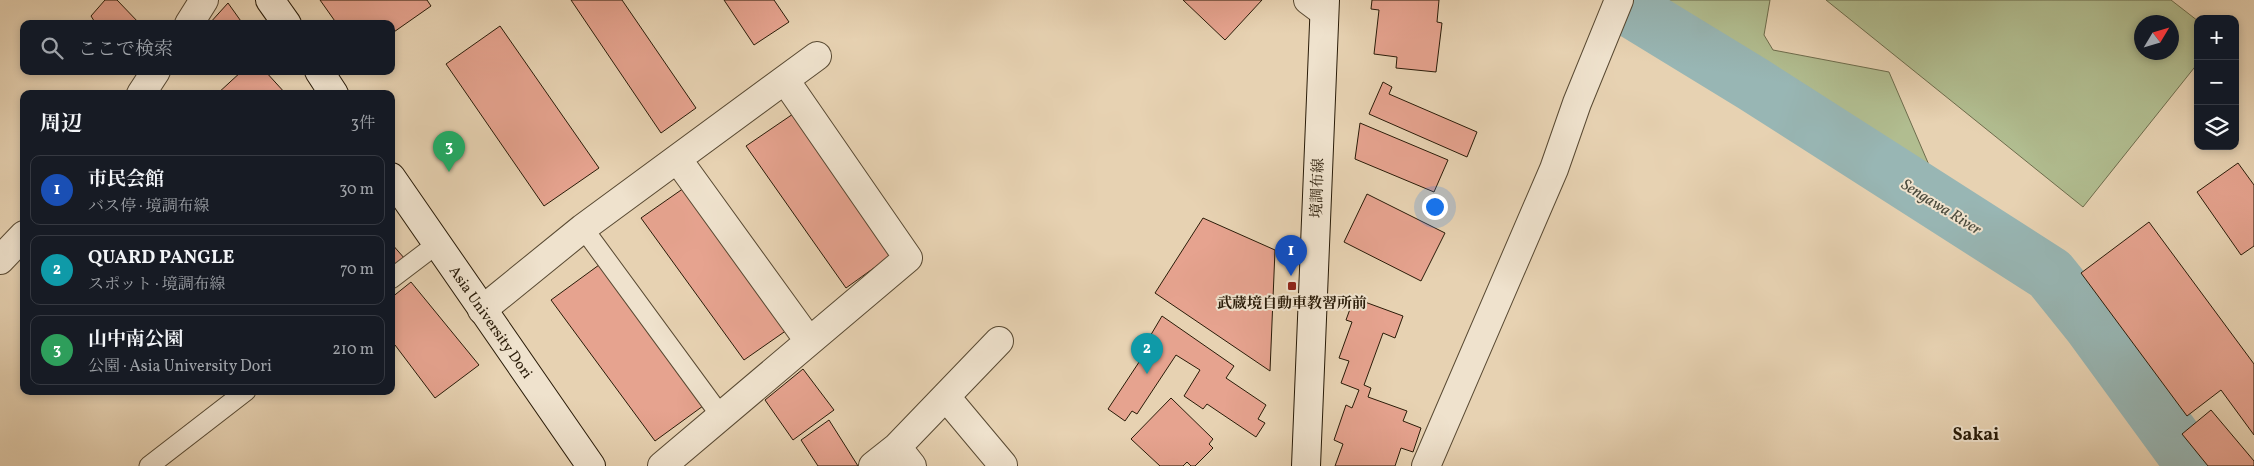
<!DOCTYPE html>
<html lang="ja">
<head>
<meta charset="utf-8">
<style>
	body { margin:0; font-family:Vollkorn,"Noto Serif JP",serif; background:#242831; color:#f1f3f6 }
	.controls { position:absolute; right:15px; top:15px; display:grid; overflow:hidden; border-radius:10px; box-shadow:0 2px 8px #0003 }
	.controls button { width:45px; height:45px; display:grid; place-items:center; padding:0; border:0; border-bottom:1px solid #363941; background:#171b24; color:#f1f3f6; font:25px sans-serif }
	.compass { position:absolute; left:2134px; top:15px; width:45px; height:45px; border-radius:50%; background:#171b24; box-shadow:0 2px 8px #0003; rotate:52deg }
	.you { position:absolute; left:1434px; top:206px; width:18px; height:18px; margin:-12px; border:4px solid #fff; border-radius:50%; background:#1a73e8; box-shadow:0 0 0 8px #1a73e833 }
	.badge { display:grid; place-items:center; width:32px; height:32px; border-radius:50%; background:#b45309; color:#fff; font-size:16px; font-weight:700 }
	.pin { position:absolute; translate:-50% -41px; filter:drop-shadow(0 1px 2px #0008) }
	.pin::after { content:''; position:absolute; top:26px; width:18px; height:15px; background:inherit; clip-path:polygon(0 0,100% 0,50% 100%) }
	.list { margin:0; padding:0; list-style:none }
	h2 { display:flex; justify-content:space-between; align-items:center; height:65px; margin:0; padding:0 20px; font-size:21px }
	h2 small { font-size:16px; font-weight:400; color:#9ea1a6 }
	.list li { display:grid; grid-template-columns:32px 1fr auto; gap:15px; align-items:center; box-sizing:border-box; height:70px; margin:0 10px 10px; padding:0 10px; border:1px solid #363941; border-radius:10px }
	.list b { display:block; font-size:19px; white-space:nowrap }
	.list p { margin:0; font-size:16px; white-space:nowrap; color:#9ea1a6 }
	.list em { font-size:16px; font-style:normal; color:#9ea1a6 }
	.icon { flex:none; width:28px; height:28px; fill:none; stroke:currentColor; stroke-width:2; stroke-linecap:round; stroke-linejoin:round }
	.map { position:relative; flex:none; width:2254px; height:466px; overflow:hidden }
	.search { position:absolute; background:#171b24; box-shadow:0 2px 8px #0003; left:20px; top:20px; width:375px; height:55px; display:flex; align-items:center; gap:12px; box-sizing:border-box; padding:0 18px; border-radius:10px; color:#9ea1a6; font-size:19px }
	.panel { position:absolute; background:#171b24; box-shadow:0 2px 8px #0003; left:20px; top:90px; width:375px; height:305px; border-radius:10px }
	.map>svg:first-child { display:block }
	.green { fill:#b1bd90; stroke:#6d6c4c; fill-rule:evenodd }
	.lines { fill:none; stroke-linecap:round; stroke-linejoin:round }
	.river { stroke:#98b6b4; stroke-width:56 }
	.building { fill:#e6a38f; stroke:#291b08 }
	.lane-casing { stroke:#584932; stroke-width:21 }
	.street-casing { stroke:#584932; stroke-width:30 }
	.secondary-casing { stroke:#291b08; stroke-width:30 }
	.lane { stroke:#efe2cd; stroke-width:19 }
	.street { stroke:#efe2cd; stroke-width:28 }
	.secondary { stroke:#efe2cd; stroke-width:28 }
	.poi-dot { fill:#8f2418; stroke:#efe2cd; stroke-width:2 }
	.labels { text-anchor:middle; stroke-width:4; stroke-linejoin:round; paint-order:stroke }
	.street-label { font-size:15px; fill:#291b08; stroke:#efe2cd }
	.poi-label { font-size:15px; font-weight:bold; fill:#291b08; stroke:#efe2cd }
	.water-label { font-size:16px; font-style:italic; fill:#4a4a3c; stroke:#efe2cd }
	.quarter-label { font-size:18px; font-weight:bold; fill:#291b08; stroke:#efe2cd }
</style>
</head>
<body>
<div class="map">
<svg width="2254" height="466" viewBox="0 0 2254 466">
	<rect width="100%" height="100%" fill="#e7d2b2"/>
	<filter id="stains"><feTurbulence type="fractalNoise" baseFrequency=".004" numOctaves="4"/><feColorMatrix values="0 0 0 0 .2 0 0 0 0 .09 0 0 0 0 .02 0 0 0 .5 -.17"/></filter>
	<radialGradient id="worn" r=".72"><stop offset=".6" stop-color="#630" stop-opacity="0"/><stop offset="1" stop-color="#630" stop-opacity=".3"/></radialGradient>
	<path class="green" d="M1640,0h130l-6,35 9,15 116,22 40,93 -292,-159z
		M1826,0h345l27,21v42l-115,144zM2142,22h30v30h-30z"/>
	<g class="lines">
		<path class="river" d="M1632,10l121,74 297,190 41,51 103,141"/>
	</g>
	<path class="building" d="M105,0h12l23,24h-44l-5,-8z
		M320,0h107l4,6 -40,28v-10h-54z
		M571,0h51l74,108 -35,25z
		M724,0h50l15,22 -35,23z
		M1183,0h79l-37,40z
		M1372,0h67l-2,22 5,1 -6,49 -40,-4 1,-11 -23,-3 5,-44 -8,-1z
		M228,3l15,21h-34z
		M500,26l99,142 -55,38 -98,-142z
		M242,71h23l21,23h-69z
		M1383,82l9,5 -3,7 88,38 -10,25 -98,-43z
		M793,114l99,141 -46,33 -100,-142z
		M1360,123l88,37 -14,32 -79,-33z
		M2238,163l16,22v61l-13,9 -44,-63z
		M684,188l103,142 -43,30 -103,-142z
		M1367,194l78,39 -24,48 -77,-39z
		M1203,218l72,32 -5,121 -115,-78z
		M2149,222l105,142v71l-33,-45 -34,26 -106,-143z
		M391,243l14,16 -14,10z
		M599,265l104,141 -48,35 -104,-141z
		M411,282l68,83 -44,33 -40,-53 -4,3v-50z
		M1354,298l49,18 -8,22 -12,-5 -19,52 7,3 -3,9 39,14 -4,10 18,7 -8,24 -12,-4 -6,18h-60l8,-22 -9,-4 12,-35 6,3 7,-18 -18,-7 8,-22 -10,-3 13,-36 -6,-2z
		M1162,316l72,50 -8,12 40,27 -8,14 7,4 -9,14 -49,-33 -4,5 -19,-13 16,-26 -24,-15 -39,59 -5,-3 -7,10 -17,-12 45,-68 -4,-3z
		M803,369l31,41 -41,30 -28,-40z
		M1171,398l42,41 -4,5 4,4 -18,18h-4l-4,-4 -4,4h-23l-29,-27z
		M2211,410l43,51v5h-46l-26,-32z
		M829,420l29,46h-40l-17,-26z"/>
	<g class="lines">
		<g class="lane-casing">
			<path id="lane" d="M583,228l138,188
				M391,279l46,-35
				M149,466l97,-75"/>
		</g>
		<g class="street-casing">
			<path id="street" d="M1308,0l16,12
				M189,24l15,-24
				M141,94l15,-23
				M678,160l131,181
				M0,260l24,-25
				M482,310l101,-82 234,-172
				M946,397l57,68
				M897,447l15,19
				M662,466l246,-208 -123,-178
				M873,466l24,-19 102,-106
				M1426,466l128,-297 23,-66 42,-103"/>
		</g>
		<g class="secondary-casing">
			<path id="secondary" d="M270,0l17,24
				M319,71l15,23
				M391,177l200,289
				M1306,466l19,-466"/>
		</g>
		<use href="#lane" class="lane"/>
		<use href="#street" class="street"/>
		<use href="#secondary" class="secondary"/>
	</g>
	<rect class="poi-dot" x="1287" y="281" width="10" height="10" rx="2.5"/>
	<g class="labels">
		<g class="street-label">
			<text transform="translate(1317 188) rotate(-88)" y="5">境調布線</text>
			<text transform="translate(491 322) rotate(55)" y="5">Asia University Dori</text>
		</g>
		<g class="poi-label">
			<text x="1292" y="308">武蔵境自動車教習所前</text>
		</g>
		<g class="water-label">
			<text transform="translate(1942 206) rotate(32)" y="6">Sengawa River</text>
		</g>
		<g class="quarter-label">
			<text x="1976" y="440">Sakai</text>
		</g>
	</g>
	<rect width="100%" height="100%" filter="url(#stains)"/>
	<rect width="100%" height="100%" fill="url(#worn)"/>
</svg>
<div class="controls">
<button>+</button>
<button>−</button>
<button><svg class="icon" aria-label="layers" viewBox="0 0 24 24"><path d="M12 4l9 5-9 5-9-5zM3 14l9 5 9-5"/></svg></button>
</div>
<svg class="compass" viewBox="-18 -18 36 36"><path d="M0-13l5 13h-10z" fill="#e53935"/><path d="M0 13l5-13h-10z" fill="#9ea1a6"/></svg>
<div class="you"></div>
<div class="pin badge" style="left:1291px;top:276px;background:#1a4fb4">1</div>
<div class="pin badge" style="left:1147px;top:374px;background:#0f9aa8">2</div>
<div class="pin badge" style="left:449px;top:172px;background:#2e9e5b">3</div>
<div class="search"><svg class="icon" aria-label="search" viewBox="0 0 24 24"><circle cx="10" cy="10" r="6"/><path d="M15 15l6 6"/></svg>ここで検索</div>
<section class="panel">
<h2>周辺<small>3件</small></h2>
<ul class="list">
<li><span class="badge" style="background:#1a4fb4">1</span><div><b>市民会館</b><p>バス停 · 境調布線</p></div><em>30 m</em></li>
<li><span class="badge" style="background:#0f9aa8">2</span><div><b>QUARD PANGLE</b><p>スポット · 境調布線</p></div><em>70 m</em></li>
<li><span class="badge" style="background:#2e9e5b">3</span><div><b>山中南公園</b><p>公園 · Asia University Dori</p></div><em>210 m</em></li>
</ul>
</section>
</div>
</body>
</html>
